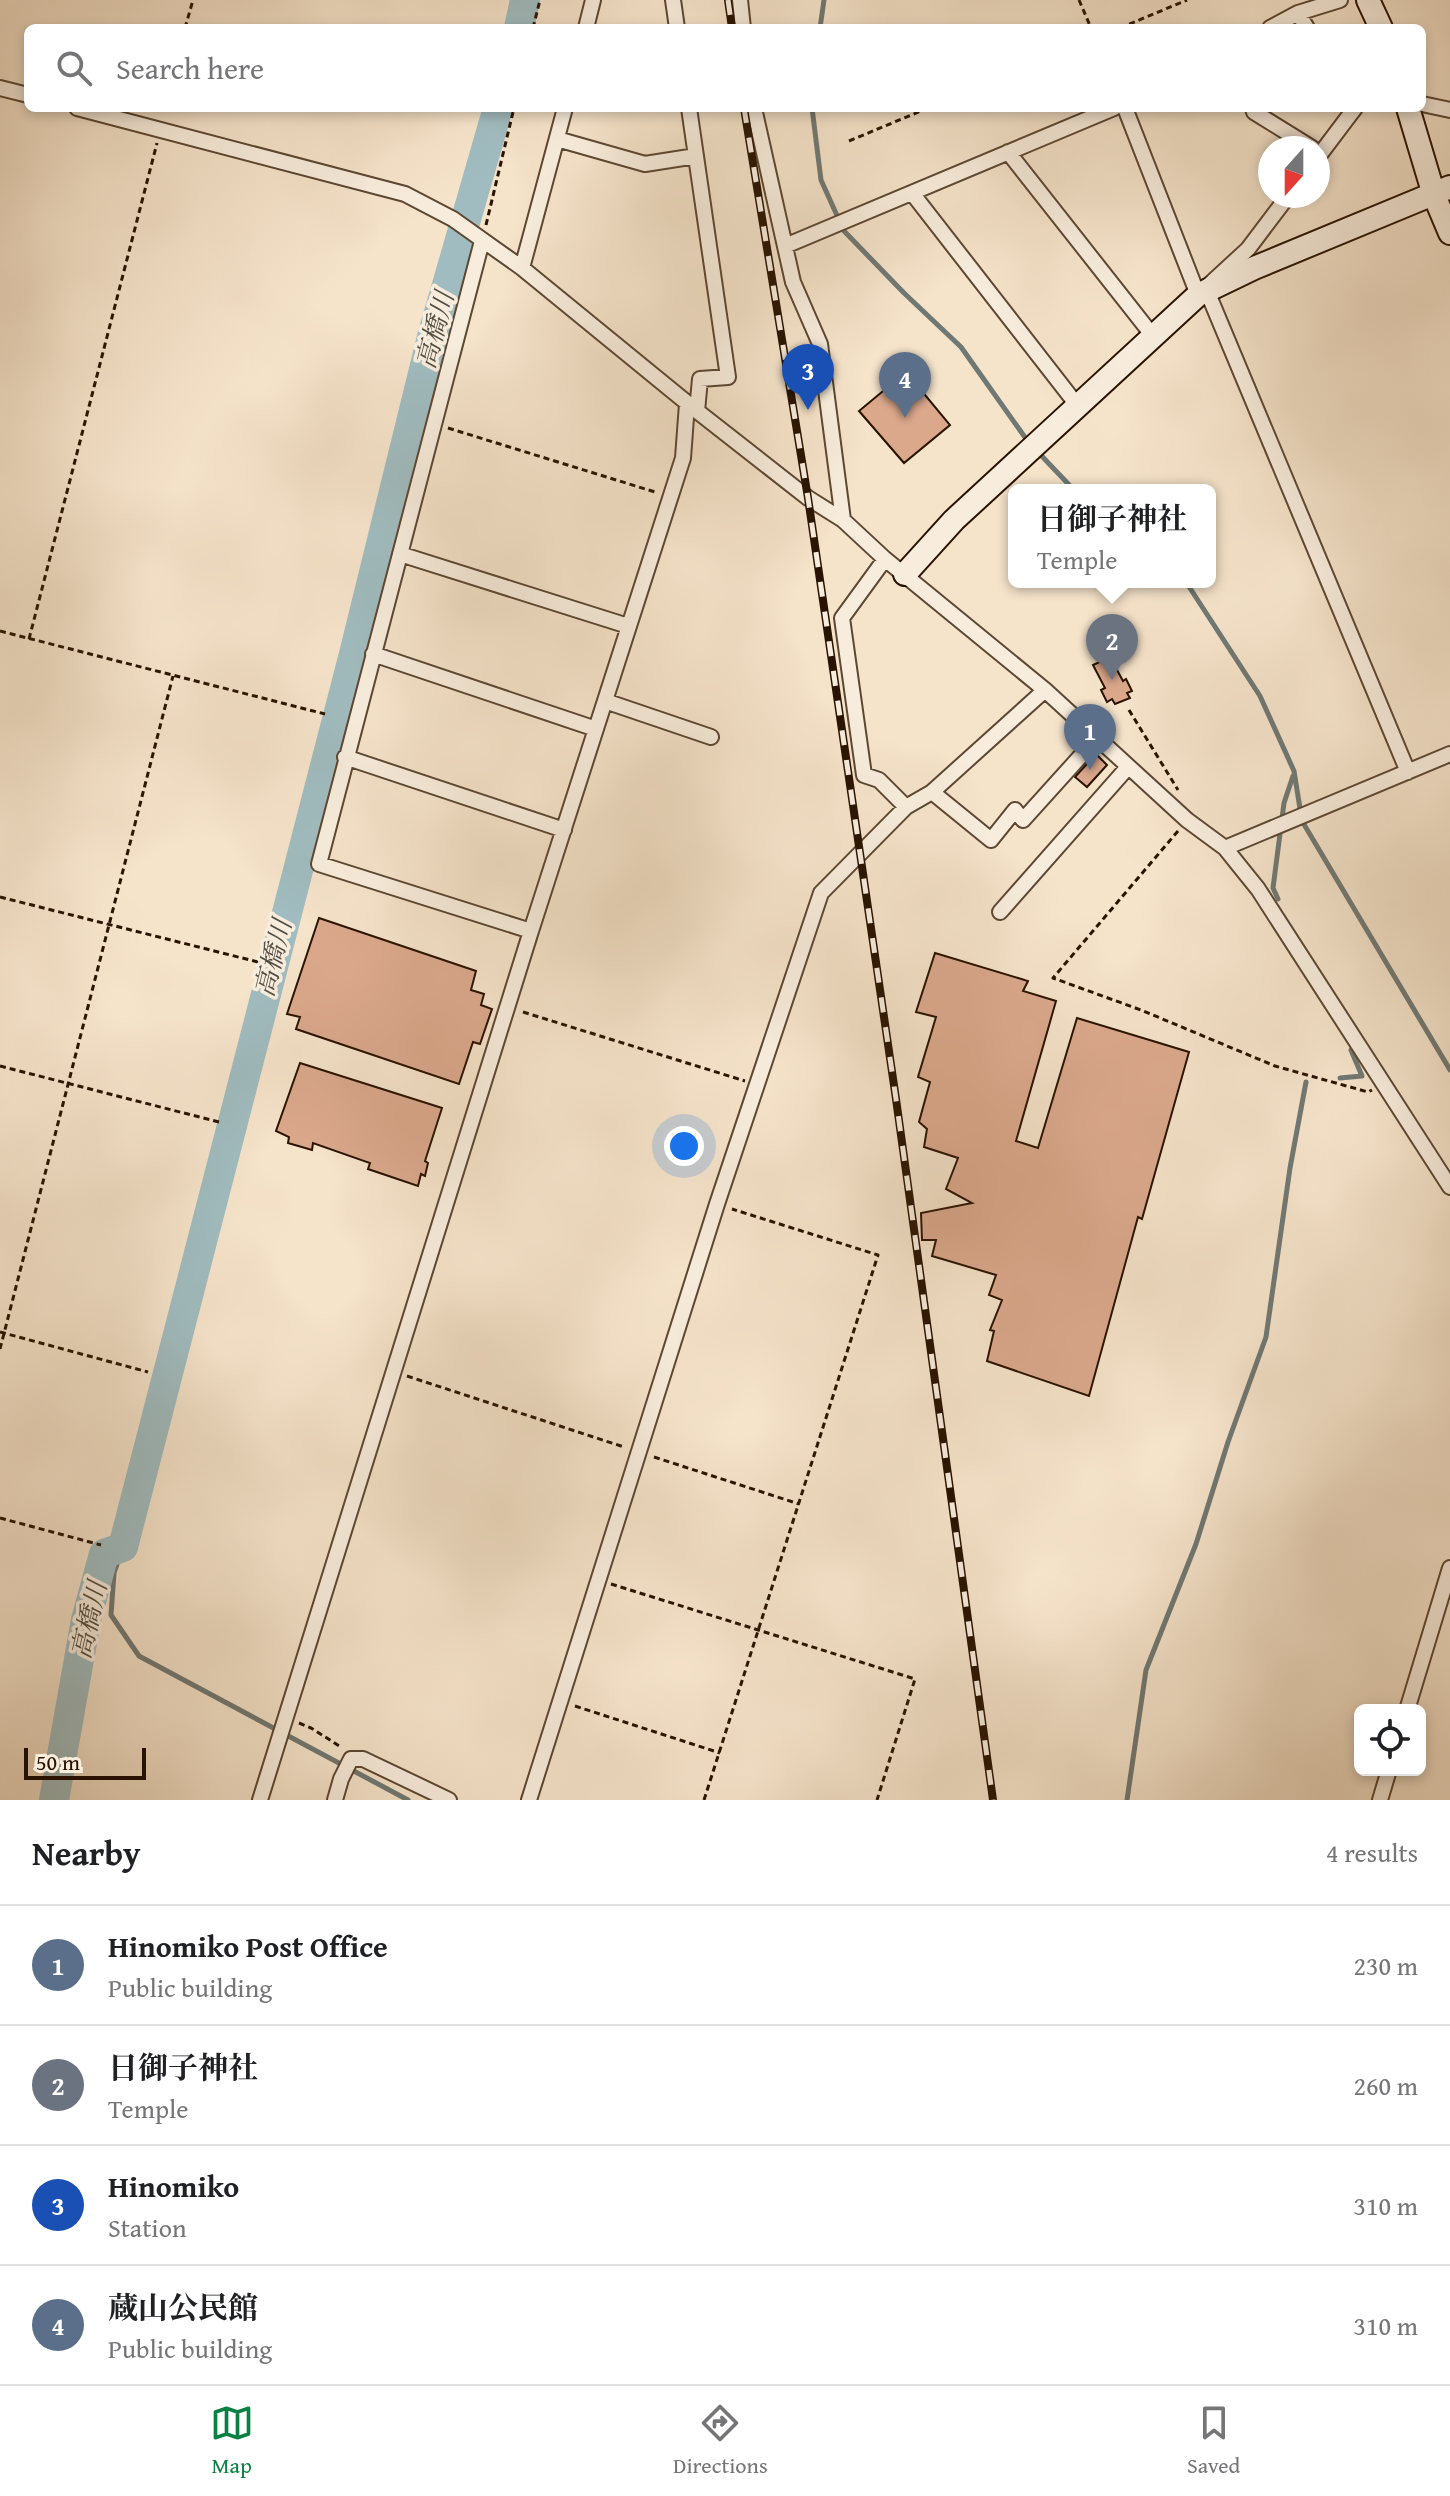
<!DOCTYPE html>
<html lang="en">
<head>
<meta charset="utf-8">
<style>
	body { margin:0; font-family:"Gentium Book Plus","Noto Serif JP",serif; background:#f6f6f6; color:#202124 }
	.controls { position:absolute; right:24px; bottom:24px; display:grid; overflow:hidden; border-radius:12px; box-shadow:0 4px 12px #0003 }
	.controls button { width:72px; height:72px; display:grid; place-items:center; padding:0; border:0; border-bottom:2px solid #e0e0e0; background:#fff; color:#202124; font:40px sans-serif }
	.compass { position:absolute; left:1258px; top:136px; width:72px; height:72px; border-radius:50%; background:#fff; box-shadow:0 4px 12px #0003; rotate:201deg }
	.scale { position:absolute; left:24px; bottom:20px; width:122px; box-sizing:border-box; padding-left:8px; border:4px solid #291300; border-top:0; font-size:22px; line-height:28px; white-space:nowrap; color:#291300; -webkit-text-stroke:6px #f8eddd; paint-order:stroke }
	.you { position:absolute; left:684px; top:1146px; width:28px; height:28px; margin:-20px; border:6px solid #fff; border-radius:50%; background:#1a73e8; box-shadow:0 0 0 12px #1a73e833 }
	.badge { display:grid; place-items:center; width:52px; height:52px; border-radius:50%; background:#0b8043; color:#fff; font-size:26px; font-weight:700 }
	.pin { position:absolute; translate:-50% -66px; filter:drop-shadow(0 2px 4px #0008) }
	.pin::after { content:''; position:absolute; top:42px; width:28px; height:24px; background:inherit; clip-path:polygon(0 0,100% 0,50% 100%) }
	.popup { position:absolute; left:1008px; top:484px; width:208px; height:104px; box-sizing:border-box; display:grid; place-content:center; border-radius:12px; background:#fff; filter:drop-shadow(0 2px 6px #0005); font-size:26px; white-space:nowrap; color:#757577 }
	.popup b { font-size:30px; color:#202124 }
	.popup::after { content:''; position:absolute; left:50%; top:100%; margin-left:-16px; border:16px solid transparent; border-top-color:#fff }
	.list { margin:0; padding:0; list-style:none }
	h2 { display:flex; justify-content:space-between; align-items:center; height:104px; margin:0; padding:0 32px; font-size:34px }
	h2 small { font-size:26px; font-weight:400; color:#757577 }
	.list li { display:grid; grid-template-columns:52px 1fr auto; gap:24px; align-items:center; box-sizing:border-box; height:120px; padding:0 32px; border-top:2px solid #e0e0e0 }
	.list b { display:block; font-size:30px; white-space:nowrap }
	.list p { margin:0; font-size:26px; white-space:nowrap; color:#757577 }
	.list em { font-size:26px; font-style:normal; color:#757577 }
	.icon { flex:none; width:44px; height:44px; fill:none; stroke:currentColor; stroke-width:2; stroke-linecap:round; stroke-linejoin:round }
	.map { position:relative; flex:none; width:1450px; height:1800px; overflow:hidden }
	.search { position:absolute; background:#fff; box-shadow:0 4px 12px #0003; left:24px; right:24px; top:24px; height:88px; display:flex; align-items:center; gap:20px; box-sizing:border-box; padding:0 28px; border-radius:12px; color:#757577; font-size:30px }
	.sheet { height:584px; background:#fff }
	nav { display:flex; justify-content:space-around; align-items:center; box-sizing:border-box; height:112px; border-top:2px solid #e0e0e0; background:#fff; font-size:22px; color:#757577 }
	nav a { display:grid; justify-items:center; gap:4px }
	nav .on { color:#0b8043 }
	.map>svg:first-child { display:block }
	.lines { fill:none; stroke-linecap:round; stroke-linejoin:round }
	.stream { stroke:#707873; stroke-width:5 }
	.river { stroke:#a0bcc0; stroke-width:30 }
	.building { fill:#dba88c; stroke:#291300; stroke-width:2 }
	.street-casing { stroke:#5c4732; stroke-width:18 }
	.secondary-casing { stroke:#291300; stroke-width:26 }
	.path { stroke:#291300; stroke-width:3; stroke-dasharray:6 4; stroke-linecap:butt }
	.street { stroke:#f8eddd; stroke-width:14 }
	.secondary { stroke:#f8eddd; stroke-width:22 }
	.rail-casing { stroke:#291300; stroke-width:8 }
	.rail { stroke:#f8eddd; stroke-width:5; stroke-dasharray:15; stroke-linecap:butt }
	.labels { text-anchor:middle; stroke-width:7; stroke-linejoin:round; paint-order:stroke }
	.water-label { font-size:26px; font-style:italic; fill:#534e43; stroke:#f8eddd }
</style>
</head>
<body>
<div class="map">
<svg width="1450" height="1800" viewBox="0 0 1450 1800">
	<rect width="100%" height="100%" fill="#f5e3ca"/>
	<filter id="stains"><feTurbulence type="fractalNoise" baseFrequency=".0025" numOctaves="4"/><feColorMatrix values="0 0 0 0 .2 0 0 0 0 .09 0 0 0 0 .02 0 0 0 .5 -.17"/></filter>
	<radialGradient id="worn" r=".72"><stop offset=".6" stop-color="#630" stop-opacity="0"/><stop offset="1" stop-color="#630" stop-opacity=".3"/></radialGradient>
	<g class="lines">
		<path class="stream" d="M820,28l4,-28
			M812,108l9,72 23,51 60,62 57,54 68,96
			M1036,450l38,40
			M1186,582l74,114 34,75 8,50 148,249
			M1278,899l-5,-11 11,-85 9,-27
			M1340,1078l22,-2 -11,-26
			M123,1547l-9,26 -3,42 28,41 269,144
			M1127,1800l19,-130 50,-126 32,-102 38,-105 24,-169 16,-86"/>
		<path class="river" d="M519,28l6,-28
			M54,1800l32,-180 18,-66 19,-7 231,-893 78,-317 66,-229"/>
	</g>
	<path class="building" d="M906,372l44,53 -46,38 -45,-52z
		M1110,657l13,24 3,-2 6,12 -5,2 3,5 -15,6 -3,-5 -5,3 -6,-12 4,-2 -12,-23z
		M1096,754l11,11 -20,22 -12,-10z
		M319,918l157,53 -5,19 13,4 -3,11 11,4 -12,35 -7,-2 -14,42 -163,-55 4,-12 -13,-3z
		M935,953l93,28 -5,10 33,10 -40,140 22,7 39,-130 112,34 -47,167 -4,-2 -49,179 -102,-35 7,-30 -4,-1 12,-30 -13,-5 7,-20 -64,-19 4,-16h-14l-1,-27 51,-10 -26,-14 12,-31 -34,-11 3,-18 -8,-7 11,-40 -12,-5 18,-60 -20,-5z
		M300,1063l142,45 -17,53 3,2 -3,13 -4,-2 -3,12 -50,-17 2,-6 -57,-20 -1,7 -24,-7 1,-6 -13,-6z"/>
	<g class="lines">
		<g class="street-casing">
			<path id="street" d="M673,0l4,28
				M740,0l3,28
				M586,28l7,-28
				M1270,28l28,-15
				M1307,28l-9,-15 42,-13
				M0,88l28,7
				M1422,104l28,6
				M77,108l328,86 48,25 69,49 175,143 111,87 35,22 42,39 160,131 142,130 38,28 33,41 192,298
				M689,108l39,269 -28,2 -3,32
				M754,108l39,174 27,62 23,176
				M1125,108l73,187 50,-46 40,-53
				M1253,108l1,4 58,36
				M557,139l88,25 51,-8
				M1008,152l145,184
				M1318,157l37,-49
				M912,193l165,212
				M785,246l329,-138
				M522,268l43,-160
				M1207,291l201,481
				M400,554l228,72
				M885,559l-43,59 22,157 15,5 27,27 26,-15
				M373,654l223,75
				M1045,690l-113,102 59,48 24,-30 8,10 74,-82
				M605,701l106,36
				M345,757l219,73
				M1225,848l225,-94
				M1000,912l128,-145
				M531,931l152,-473 4,-54
				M1407,1710l43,-142
				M260,1800l271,-869 -212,-67 163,-623
				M335,1800l6,-21 10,-20h12l86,41
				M529,1800l188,-596 104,-311 85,-86
				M1380,1800l9,-30"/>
		</g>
		<g class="secondary-casing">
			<path id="secondary" d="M1368,0l13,28
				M1408,108l26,87 16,38
				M905,574l49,-54 244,-225 56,-27 196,-81"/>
		</g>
		<path class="path" d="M1079,0l12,28
			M185,28l8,-28
			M533,28l7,-28
			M1120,28l67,-28
			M849,141l79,-33
			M486,225l28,-117
			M448,428l207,64
			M0,631l325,83
			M29,639l128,-496
			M1129,710l49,80
			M1178,831l-125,147 88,32 134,56 93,26 4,-2
			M0,897l262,66
			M523,1012l222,69
			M0,1066l219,56
			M0,1332l148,40
			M0,1349l173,-673
			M407,1376l217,71
			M654,1457l145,47
			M0,1518l101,27
			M611,1584l304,95 -38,121
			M575,1706l145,47
			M299,1723l12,5 30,19
			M704,1800l174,-545 -146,-46"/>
		<use href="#street" class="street"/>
		<use href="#secondary" class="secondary"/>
		<g class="rail-casing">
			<path id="rail" d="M728,0l4,28
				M744,108l64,390 88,601 97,701"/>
		</g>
		<use href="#rail" class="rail"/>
	</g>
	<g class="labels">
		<g class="water-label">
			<text transform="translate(435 330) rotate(-75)" y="9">高橋川</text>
			<text transform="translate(273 958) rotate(-76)" y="9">高橋川</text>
			<text transform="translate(89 1620) rotate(-77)" y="9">高橋川</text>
		</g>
	</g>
	<rect width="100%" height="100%" filter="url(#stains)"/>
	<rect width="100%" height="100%" fill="url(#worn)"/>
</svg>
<div class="controls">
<button><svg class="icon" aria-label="locate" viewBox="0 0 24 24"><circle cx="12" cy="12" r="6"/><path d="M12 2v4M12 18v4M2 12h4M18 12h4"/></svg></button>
</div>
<svg class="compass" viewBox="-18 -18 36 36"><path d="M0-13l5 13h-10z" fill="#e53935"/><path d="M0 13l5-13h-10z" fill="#757577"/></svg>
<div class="scale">50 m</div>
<div class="you"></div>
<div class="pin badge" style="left:1090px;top:770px;background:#5c6f8a">1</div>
<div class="pin badge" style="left:1112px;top:680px;background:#6b7280">2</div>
<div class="popup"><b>日御子神社</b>Temple</div>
<div class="pin badge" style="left:808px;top:410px;background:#1a4fb4">3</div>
<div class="pin badge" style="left:905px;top:418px;background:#5c6f8a">4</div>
<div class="search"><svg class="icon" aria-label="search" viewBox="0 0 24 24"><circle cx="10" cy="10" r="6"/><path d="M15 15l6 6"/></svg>Search here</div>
</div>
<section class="sheet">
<h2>Nearby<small>4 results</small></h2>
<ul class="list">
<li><span class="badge" style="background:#5c6f8a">1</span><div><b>Hinomiko Post Office</b><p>Public building</p></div><em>230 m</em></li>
<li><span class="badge" style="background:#6b7280">2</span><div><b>日御子神社</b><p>Temple</p></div><em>260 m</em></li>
<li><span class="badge" style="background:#1a4fb4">3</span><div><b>Hinomiko</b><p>Station</p></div><em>310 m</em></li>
<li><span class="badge" style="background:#5c6f8a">4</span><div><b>蔵山公民館</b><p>Public building</p></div><em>310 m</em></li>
</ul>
</section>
<nav>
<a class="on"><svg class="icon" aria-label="map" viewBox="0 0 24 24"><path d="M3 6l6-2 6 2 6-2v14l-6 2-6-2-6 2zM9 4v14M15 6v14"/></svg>Map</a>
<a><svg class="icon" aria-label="directions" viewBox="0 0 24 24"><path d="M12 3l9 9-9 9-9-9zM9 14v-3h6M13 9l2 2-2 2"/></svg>Directions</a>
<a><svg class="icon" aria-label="saved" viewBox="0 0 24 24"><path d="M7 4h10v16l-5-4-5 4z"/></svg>Saved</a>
</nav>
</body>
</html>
